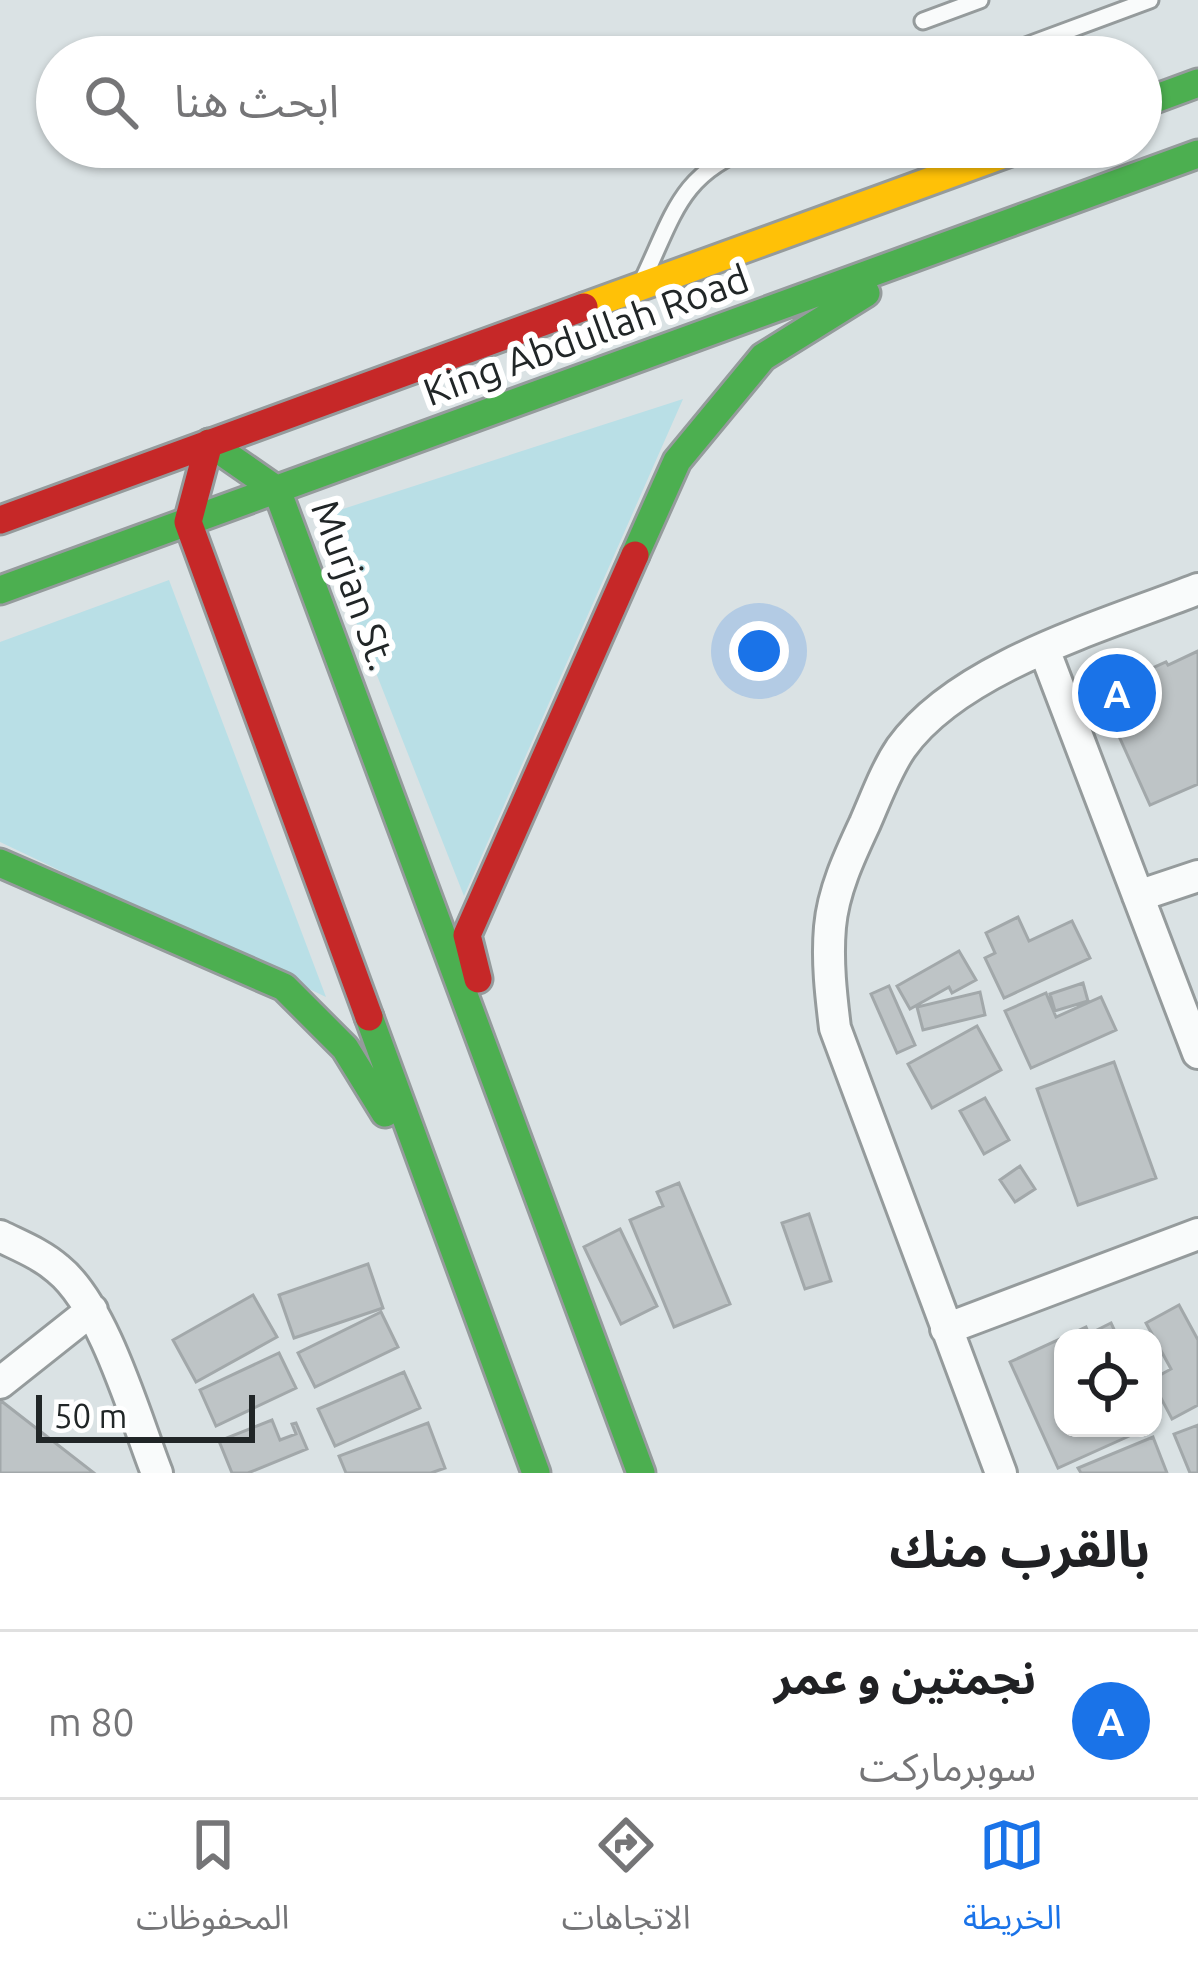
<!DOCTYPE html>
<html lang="ar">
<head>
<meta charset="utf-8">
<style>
	body { margin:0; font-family:Ubuntu,"Noto Sans Arabic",sans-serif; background:#f6f6f6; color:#202124; direction:rtl }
	.controls { position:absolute; right:36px; bottom:36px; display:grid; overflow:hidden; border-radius:24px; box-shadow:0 3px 9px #0004 }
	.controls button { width:108px; height:108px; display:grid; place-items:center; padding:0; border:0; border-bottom:3px solid #e0e0e0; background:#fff; color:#202124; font:60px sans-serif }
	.scale { position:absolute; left:36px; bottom:30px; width:219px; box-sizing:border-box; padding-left:12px; border:6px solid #212627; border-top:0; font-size:33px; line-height:42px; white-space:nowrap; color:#212627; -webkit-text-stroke:9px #fff; paint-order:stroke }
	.you { position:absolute; left:759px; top:651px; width:42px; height:42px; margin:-30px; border:9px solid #fff; border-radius:50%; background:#1a73e8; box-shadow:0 0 0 18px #1a73e833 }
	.badge { display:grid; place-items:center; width:78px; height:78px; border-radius:50%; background:#1a73e8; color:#fff; font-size:39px; font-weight:700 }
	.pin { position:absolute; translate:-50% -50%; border:6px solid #fff; box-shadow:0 3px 12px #0006 }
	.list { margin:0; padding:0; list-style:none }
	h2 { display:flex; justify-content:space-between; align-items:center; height:156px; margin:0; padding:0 48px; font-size:51px }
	h2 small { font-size:39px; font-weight:400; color:#757577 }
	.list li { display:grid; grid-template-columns:78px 1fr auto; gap:36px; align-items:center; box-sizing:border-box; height:168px; padding:0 48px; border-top:3px solid #e0e0e0 }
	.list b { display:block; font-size:45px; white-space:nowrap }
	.list p { margin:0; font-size:39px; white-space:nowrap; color:#757577 }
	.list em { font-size:39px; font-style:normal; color:#757577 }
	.icon { flex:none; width:66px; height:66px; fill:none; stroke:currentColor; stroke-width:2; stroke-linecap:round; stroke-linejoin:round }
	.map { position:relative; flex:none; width:1198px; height:1473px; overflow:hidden; direction:ltr }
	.search { position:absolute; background:#fff; box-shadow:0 3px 9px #0004; left:36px; right:36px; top:36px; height:132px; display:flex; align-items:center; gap:30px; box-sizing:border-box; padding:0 42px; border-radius:66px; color:#757577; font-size:45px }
	.sheet { height:324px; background:#fff }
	nav { display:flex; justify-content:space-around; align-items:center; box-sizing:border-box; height:168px; border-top:3px solid #e0e0e0; background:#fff; font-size:33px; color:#757577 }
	nav a { display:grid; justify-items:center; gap:6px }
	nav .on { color:#1a73e8 }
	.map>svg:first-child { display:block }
	.green { fill:#b9dfe6 }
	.building { fill:#bec4c6; stroke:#a2a8aa; stroke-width:3 }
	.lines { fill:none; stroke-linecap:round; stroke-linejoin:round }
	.lane-casing { stroke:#959b9c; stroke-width:21 }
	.street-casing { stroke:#959b9c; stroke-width:36 }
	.fast-casing { stroke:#959b9c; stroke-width:33 }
	.slow-casing { stroke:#959b9c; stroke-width:33 }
	.jam-casing { stroke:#959b9c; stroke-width:33 }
	.lane { stroke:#f9fbfb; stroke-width:15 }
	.street { stroke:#f9fbfb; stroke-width:30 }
	.fast { stroke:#4caf50; stroke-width:27 }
	.slow { stroke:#ffc107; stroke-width:27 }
	.jam { stroke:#c62828; stroke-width:27 }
	.labels { text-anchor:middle; stroke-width:12; stroke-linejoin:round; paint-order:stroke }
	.street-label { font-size:39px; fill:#212627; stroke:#fff }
</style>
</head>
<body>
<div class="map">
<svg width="1198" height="1473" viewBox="0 0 1198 1473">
	<rect width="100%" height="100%" fill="#dae2e4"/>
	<path class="green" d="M683,399l-219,497 -149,-378z
		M169,580l157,417 -326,-155v-200z"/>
	<path class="building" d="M1198,651v133l-48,21 -51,-113 67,-30 2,3z
		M1018,917l11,24 43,-20 18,37 -86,40 -19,-40 10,-5 -9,-20z
		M959,951l17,29 -24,13 -3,-6 -39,22 -13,-23z
		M1083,983l5,18 -33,10 -5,-17z
		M889,986l26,59 -18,8 -26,-59z
		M980,992l5,23 -62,15 -6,-23z
		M1046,993l10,24 45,-20 15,33 -85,38 -26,-57z
		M977,1026l24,44 -69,38 -24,-44z
		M1114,1062l42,116 -78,27 -41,-116z
		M985,1098l24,42 -25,14 -24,-43z
		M1020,1166l15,23 -20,13 -15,-22z
		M679,1183l51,121 -56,23 -44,-107 33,-14 -6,-14z
		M809,1214l22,67 -26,8 -23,-66z
		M620,1229l37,77 -36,18 -37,-77z
		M368,1264l15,44 -89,30 -15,-43z
		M253,1295l24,42 -81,45 -23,-42z
		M1179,1305l19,35v65l-26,14 -19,-36v-4l18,-10 -25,-46z
		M381,1312l17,35 -83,40 -17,-34z
		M1111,1323l7,15h-55v90h84l-89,40 -48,-106 76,-35 3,7z
		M279,1353l17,35 -80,38 -16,-36z
		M404,1372l16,36 -85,38 -17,-37z
		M0,1400l94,73h-94z
		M272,1420l8,20 16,-6 -4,-10 4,-1 11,26 -59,24h-16l-13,-32z
		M428,1423l17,45 -14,5h-85l-7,-17z
		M1198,1425v48h-8l-16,-39z
		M1153,1437l14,36h-86l-3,-5z"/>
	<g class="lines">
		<g class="lane-casing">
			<path id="lane" d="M923,21l57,-21
				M996,57l154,-57
				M644,277c30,-63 37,-104 108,-130"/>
		</g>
		<g class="street-casing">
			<path id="street" d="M1044,649l154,404
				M1138,896l60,-20
				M0,1236c20,10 41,18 58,33 46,37 77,148 99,204
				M946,1329l252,-95
				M0,1383l92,-73
				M1001,1473l-166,-445c-4,-33 -8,-67 -5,-101 3,-36 20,-72 35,-104 11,-25 21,-53 36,-75 58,-82 206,-123 297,-159"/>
		</g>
		<g class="fast-casing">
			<path id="fast" d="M1141,104l57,-21
				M209,443l68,47 364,983
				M635,555l42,-94 86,-104 103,-64
				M0,590l1198,-436
				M0,863l284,124 61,61 40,65
				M369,1017l167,456"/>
		</g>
		<g class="slow-casing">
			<path id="slow" d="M584,307l440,-160"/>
		</g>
		<g class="jam-casing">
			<path id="jam" d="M209,443l-21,79 181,495
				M0,520l584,-213
				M478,979l-11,-44 168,-380"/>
		</g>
		<use href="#lane" class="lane"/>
		<use href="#street" class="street"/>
		<use href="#fast" class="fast"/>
		<use href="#slow" class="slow"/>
		<use href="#jam" class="jam"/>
	</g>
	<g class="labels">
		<g class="street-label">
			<text transform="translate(586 335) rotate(-20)" y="14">King Abdullah Road</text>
			<text transform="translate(354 585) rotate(70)" y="14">Murjan St.</text>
		</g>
	</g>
</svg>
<div class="controls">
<button><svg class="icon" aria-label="locate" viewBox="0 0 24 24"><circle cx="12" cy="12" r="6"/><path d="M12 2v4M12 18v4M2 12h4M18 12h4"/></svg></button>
</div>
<div class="scale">50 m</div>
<div class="you"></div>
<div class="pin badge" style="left:1117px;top:693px">A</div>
<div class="search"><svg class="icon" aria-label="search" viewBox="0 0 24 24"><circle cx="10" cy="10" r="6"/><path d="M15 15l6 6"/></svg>ابحث هنا</div>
</div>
<section class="sheet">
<h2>بالقرب منك<small></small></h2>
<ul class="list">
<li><span class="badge">A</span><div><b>نجمتين و عمر</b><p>سوبرماركت</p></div><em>80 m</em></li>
</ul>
</section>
<nav>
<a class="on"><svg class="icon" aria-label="map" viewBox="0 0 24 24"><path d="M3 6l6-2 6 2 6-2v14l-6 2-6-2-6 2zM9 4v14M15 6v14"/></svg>الخريطة</a>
<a><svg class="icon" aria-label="directions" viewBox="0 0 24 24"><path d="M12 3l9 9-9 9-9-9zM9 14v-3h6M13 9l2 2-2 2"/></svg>الاتجاهات</a>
<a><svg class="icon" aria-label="saved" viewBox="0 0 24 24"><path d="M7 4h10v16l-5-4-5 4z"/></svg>المحفوظات</a>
</nav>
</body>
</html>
